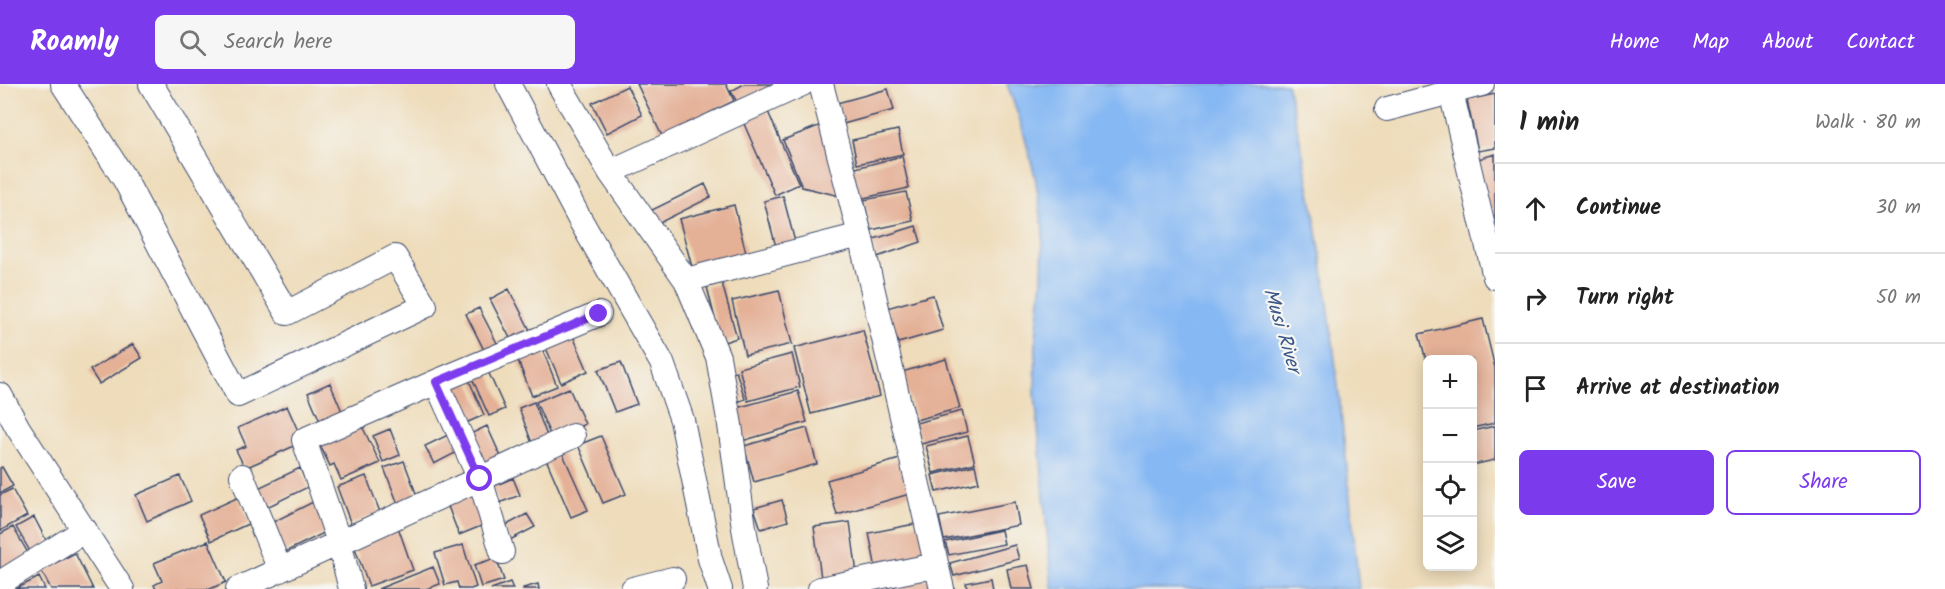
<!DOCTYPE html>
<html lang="en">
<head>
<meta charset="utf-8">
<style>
	body { margin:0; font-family:Kalam,sans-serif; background:#f6f6f6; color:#222 }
	.controls { position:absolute; right:18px; bottom:18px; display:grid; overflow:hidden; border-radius:9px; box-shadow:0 3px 15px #0003 }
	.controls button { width:54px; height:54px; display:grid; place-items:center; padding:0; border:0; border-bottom:2px solid #e0e0e0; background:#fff; color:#222; font:30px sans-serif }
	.stop { position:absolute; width:18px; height:18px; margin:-14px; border:4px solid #7c3aed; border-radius:50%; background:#fff }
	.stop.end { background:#7c3aed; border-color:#fff; box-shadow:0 2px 6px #0008 }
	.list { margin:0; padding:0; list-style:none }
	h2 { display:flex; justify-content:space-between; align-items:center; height:78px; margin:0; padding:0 24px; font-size:26px }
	h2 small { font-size:20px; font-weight:400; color:#767676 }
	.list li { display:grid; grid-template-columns:39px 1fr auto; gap:18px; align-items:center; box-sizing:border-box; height:90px; padding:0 24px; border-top:2px solid #e0e0e0 }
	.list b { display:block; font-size:22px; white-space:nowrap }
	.list em { font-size:20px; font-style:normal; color:#767676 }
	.actions { display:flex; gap:12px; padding:18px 24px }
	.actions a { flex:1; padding:14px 0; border:2px solid #7c3aed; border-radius:9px; text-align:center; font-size:21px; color:#7c3aed }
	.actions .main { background:#7c3aed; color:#fff }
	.icon { flex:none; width:33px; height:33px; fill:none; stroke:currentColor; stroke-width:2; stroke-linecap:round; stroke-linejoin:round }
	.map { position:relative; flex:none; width:1495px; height:505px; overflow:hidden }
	header { display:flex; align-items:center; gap:36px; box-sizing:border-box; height:84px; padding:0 30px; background:#7c3aed; color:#fff }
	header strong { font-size:28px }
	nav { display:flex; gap:33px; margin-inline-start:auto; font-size:21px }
	.search { width:420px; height:54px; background:#f6f6f6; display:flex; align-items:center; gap:15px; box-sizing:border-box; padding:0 21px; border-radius:9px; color:#767676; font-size:22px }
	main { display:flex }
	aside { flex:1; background:#fff }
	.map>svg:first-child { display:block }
	.water { fill:#86b8f3; stroke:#5074a8; stroke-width:1.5 }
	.building { fill:#e4b096 }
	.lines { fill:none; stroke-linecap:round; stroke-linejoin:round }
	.minor-casing { stroke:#3b496c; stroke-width:26 }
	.minor { stroke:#fff; stroke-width:24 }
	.route { stroke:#7c3aed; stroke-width:8 }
	.labels { text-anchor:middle; stroke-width:4.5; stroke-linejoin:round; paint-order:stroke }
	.water-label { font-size:20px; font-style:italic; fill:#3b588b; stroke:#f6f6f2 }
</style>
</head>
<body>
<header>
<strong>Roamly</strong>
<div class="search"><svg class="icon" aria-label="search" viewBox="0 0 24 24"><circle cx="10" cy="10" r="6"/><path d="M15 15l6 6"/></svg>Search here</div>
<nav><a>Home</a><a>Map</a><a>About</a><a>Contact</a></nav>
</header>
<main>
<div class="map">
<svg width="1495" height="505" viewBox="0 0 1495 505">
	<rect width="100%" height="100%" fill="#f6f6f2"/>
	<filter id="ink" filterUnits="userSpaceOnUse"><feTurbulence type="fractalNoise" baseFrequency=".0167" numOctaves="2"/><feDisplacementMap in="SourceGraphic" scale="12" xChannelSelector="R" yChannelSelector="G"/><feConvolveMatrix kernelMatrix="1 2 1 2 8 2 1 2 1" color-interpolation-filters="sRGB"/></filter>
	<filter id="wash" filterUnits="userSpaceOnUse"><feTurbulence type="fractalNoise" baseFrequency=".008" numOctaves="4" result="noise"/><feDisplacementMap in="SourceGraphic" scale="24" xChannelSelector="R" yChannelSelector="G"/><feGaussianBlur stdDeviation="1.35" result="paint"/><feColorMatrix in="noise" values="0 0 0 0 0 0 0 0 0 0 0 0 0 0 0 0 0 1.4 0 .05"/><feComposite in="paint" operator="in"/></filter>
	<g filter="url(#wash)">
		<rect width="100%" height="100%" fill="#eedcba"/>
		<path class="water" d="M1007,0h280c41,165 55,336 72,505h-307l-17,-196 1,-56 6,-56 1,-53 -8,-52 -14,-53z"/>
		<g id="blocks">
			<path class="building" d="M637,0h89l8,17 -72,35z
				M744,0h32l-38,20 -7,-13z
				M627,2l15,29 -35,18 -15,-30z
				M888,5l6,21 -51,14 -6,-21z
				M1495,10v54l-17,3 -11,-51z
				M766,23l33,77 -24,11 -34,-78z
				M821,41l19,71 -38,-9 -19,-47z
				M898,46l5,24 -46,10 -5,-24z
				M1495,70v74l-20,-68z
				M902,72l7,32 -50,11 -7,-30z
				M705,100l6,13 -54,27 -7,-13z
				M906,108l7,29 -42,9 -7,-30z
				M783,112l12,46 -19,5 -12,-46z
				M734,121l12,48 -54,14 -13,-48z
				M916,142l5,16 -44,15 -6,-17z
				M722,199l15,55 -16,5 -14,-56z
				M509,205l23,45 -19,10 -23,-45z
				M779,206l13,54 -47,11 -13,-54z
				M933,211l10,35 -45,13 -11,-35z
				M479,224l20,39 -13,7 -20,-40z
				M1483,235l12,49v55l-23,5v-68h-44l-1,4 -8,-30z
				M863,246l17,66 -69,18 -17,-66z
				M573,252l15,35 -27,12 -15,-35z
				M133,260l9,14 -43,26 -9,-14z
				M542,264l15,38 -25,10 -15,-38z
				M792,270l8,33 -52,14 -9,-33z
				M946,275l14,49 -44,12 -14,-48z
				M621,278l16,42 -22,8 -17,-42z
				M487,285l18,40 -16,7 -18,-40z
				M736,287l9,28 -10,4 -10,-28z
				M469,296l15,35 -25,11 -15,-36z
				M330,299l14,33 -22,10 -14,-33z
				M569,304l16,36 -33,15 -16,-37z
				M798,307l9,31 -65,19 -9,-32z
				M534,318l15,39 -16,5 -14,-38z
				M287,322l16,36 -58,26 -9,-18 10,-4 -8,-18z
				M962,327l5,21 -46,12 -5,-21z
				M362,342l18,37 -39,17 -7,-16 -4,2 -10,-21z
				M487,342l15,33 -21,10 -15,-33z
				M1495,342v34l-23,5v-34z
				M807,344l10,36 -63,18 -10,-36z
				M390,345l10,26 -17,7 -10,-26z
				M452,349l9,17 -27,14 -9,-18z
				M601,352l25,58 -23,9 -25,-58z
				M968,352l7,27 -42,10 -7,-27z
				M562,368l26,58 -17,7 -25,-58z
				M903,374l10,35 -76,22 -10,-35z
				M404,377l13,35 -19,8 -14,-36z
				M975,381l4,17 -43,10 -4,-17z
				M2,383l11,19 -13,7v-25z
				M300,384l8,19 -43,21 -9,-19z
				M180,392l11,25 -44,20 -11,-26z
				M366,392l14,36 -29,12 -14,-37z
				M513,394l7,17 -21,8 -7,-16z
				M12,405l15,27 -27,15v-36z
				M473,407l13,33 -27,11 -13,-34z
				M239,413l11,26 -39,18 -12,-26z
				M782,416l6,21 -27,8 -7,-21z
				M313,418l15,29 -47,23 -14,-29z
				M1015,418l4,23 -75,15 -5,-23z
				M527,430l8,13 -25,13 -7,-13z
				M34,433l14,27 -17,9 -15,-26z
				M850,438l7,52 -36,4 -7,-51z
				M920,439l7,36 -51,10 -7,-36z
				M397,440l16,46 -44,16 -17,-46z
				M13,443l16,28 -29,17v-38z
				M1001,446l3,14 -55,11 -4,-13z
				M208,457l18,41 -16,7h-54l-2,-4 8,-4 -8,-18z
				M463,461l13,42 -5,2h-12l-2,-7 -12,3 -10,-32z
				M1015,461l4,14 -65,17 -4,-13z
				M75,469l18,36h-42l-10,-19z
				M496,474l8,22 -23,7 -7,-22z
				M1028,481l6,24h-23l-4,-20z
				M433,483l7,17 -14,5h-48z
				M39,493l6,12h-29z
				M932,494l3,11h-40l-1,-4z
				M991,494l2,11h-26l-1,-6z
				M510,498l3,7h-22z
				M538,500l1,5h-16v-1z"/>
		</g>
	</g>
	<g filter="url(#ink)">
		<use href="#blocks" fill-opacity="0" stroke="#3b496c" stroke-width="1.5"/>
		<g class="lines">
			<g class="minor-casing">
				<path id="minor" d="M63,0l62,96 113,215 187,-89 -30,-49 -108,56 -136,-229
					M508,0l70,132 84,147 20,57 28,139 10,30
					M559,0l51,88 76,108 32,77 12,68 14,103 11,61
					M821,0l39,151 82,354
					M1451,8l31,-8
					M1387,25l64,-17 44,185
					M610,88l192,-88
					M686,196l174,-45
					M436,298l44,97 22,73
					M0,311l18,33 104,161
					M242,392l38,94
					M0,499l85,-53
					M238,505l335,-153
					M351,505l-12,-47 -35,-102 132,-58 163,-68
					M633,505l40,-10
					M820,505l116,-24"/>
			</g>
			<use href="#minor" class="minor"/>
		</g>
	</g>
	<g class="lines" filter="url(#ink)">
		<path class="route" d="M480,395l-44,-97 163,-68"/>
	</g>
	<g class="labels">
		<g class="water-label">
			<text transform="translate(1283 246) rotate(73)" y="7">Musi River</text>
		</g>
	</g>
</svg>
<div class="controls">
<button>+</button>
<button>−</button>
<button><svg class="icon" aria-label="locate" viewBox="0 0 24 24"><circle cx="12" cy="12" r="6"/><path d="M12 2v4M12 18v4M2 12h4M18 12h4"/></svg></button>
<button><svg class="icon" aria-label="layers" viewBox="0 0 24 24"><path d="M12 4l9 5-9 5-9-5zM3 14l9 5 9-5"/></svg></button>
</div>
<div class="stop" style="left:480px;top:395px"></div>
<div class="stop end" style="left:599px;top:230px"></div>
</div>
<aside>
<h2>1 min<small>Walk · 80 m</small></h2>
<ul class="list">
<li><svg class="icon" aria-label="ahead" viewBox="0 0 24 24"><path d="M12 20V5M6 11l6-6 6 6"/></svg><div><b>Continue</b></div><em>30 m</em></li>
<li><svg class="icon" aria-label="right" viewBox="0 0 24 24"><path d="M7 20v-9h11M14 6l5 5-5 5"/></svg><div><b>Turn right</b></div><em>50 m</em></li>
<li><svg class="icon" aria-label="arrive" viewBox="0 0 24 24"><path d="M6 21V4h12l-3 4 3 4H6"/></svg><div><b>Arrive at destination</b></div></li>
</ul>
<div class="actions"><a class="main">Save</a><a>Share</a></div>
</aside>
</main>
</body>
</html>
